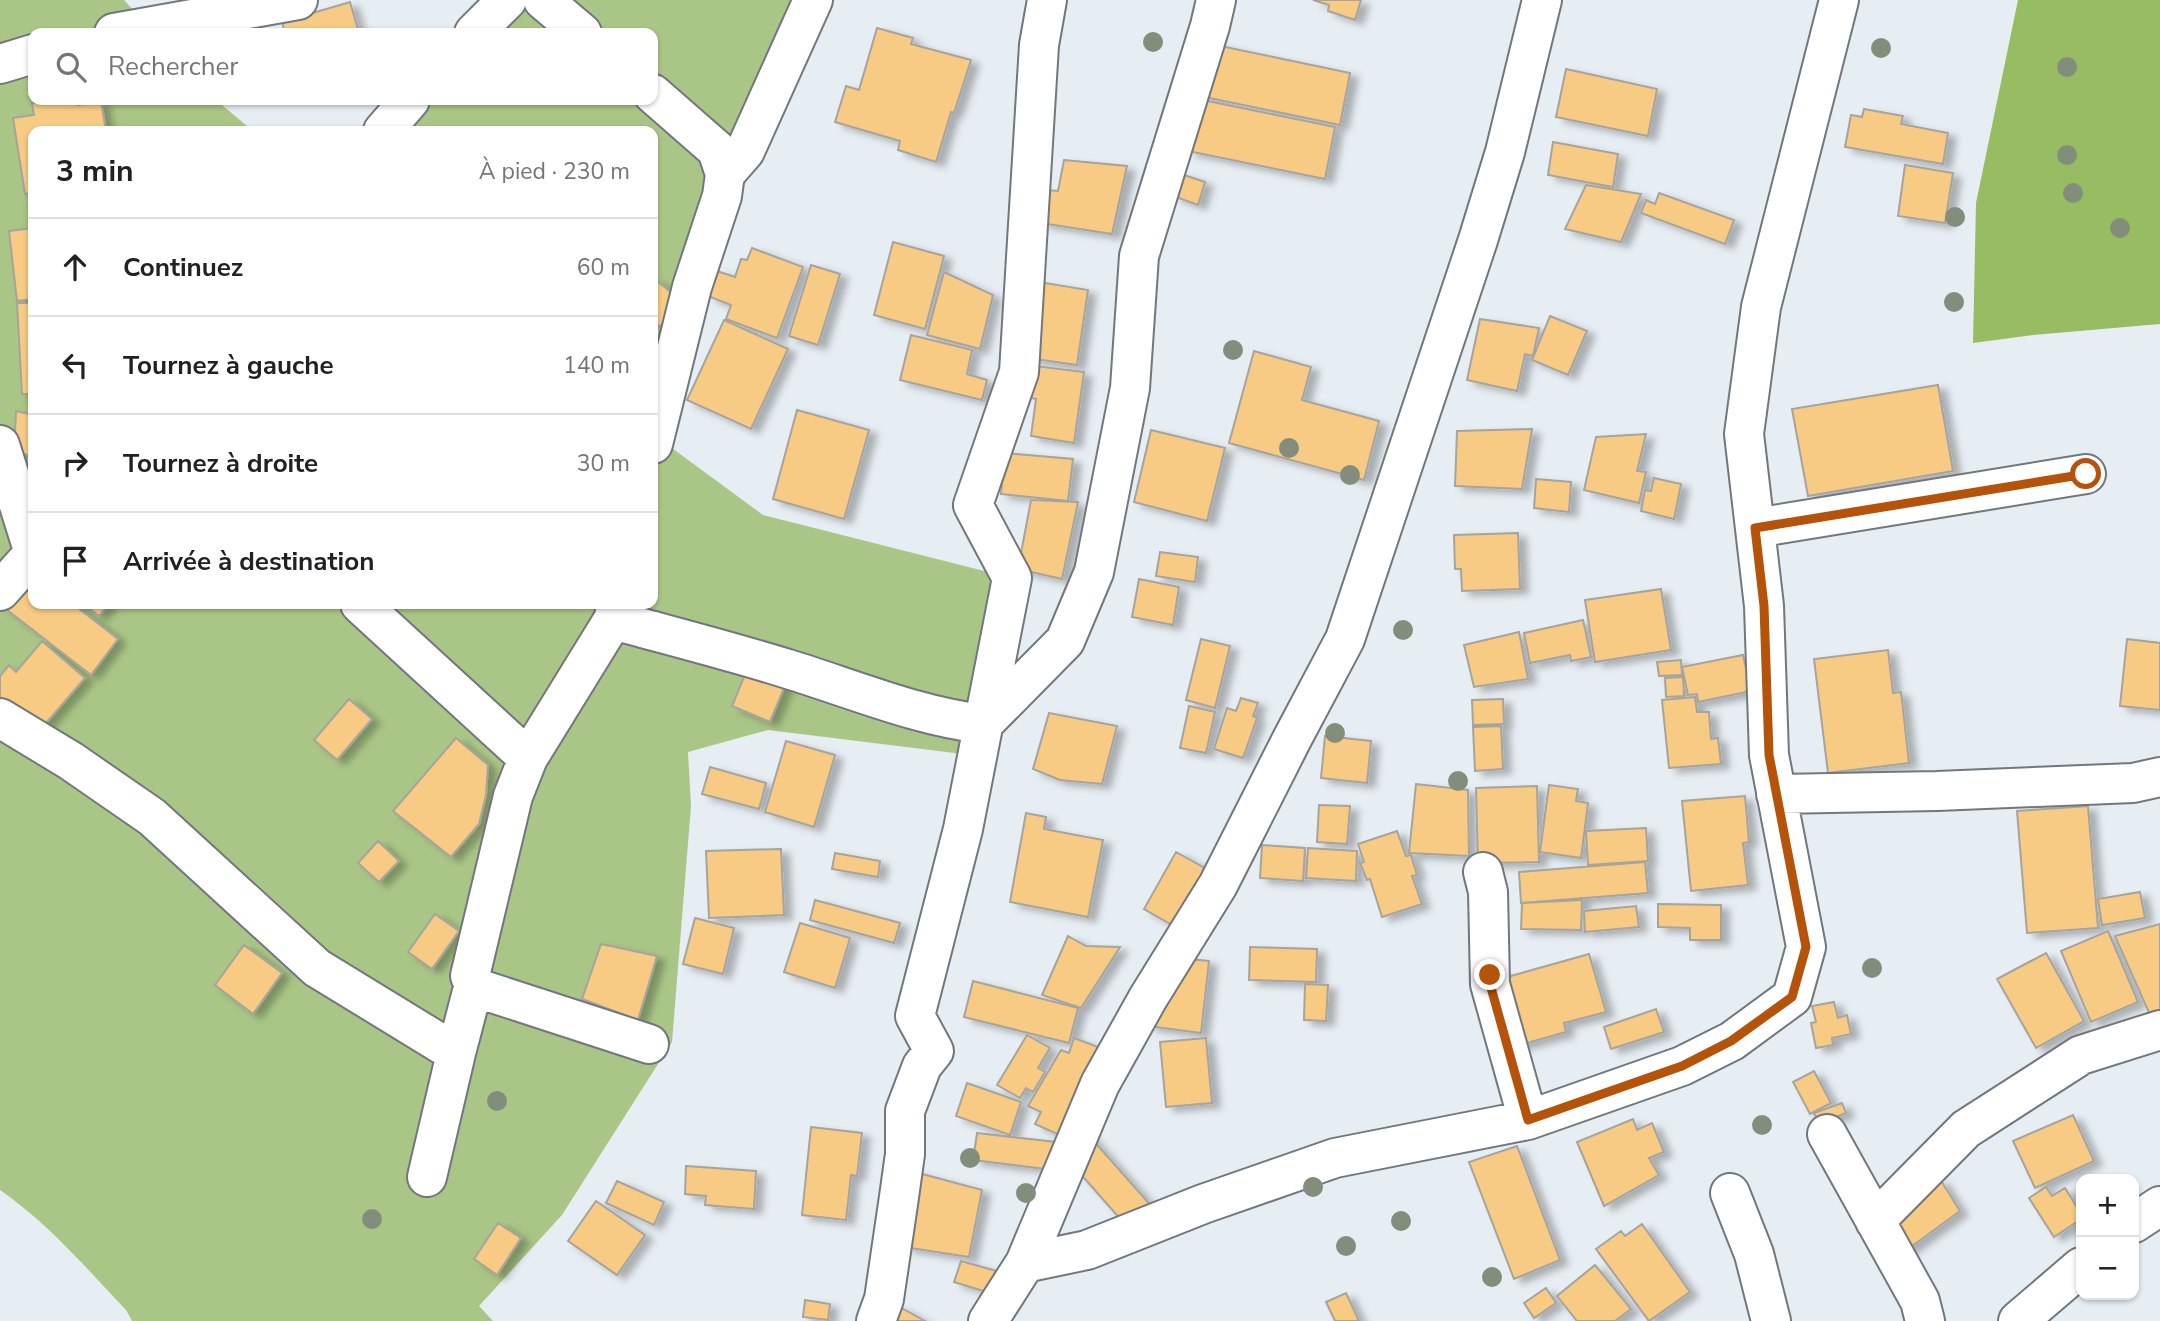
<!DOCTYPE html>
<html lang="fr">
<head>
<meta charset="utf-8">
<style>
	body { margin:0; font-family:"Nunito Sans",sans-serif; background:#f2f2f2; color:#202124 }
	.controls { position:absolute; right:21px; bottom:21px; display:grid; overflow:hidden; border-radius:14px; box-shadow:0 2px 5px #0004 }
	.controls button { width:63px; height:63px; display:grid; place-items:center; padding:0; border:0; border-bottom:2px solid #e0e0e0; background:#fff; color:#202124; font:35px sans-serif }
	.stop { position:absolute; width:21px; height:21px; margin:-16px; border:5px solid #b45309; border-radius:50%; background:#fff }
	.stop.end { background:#b45309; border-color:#fff; box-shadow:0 2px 7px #0008 }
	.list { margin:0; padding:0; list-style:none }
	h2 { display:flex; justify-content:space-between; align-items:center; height:91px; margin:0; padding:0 28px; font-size:30px }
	h2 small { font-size:23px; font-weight:400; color:#757577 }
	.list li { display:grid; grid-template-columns:46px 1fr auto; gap:21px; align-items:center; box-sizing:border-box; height:98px; padding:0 28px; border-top:2px solid #e0e0e0 }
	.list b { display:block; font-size:26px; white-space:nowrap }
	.list em { font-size:23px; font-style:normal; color:#757577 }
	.icon { flex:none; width:38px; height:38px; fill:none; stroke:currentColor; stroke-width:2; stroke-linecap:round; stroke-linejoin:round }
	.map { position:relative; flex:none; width:2160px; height:1321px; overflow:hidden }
	.search { position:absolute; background:#fff; box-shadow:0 2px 5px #0004; left:28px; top:28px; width:630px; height:77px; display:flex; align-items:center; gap:18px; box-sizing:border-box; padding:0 24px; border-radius:14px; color:#757577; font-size:26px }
	.panel { position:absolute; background:#fff; box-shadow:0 2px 5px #0004; left:28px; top:126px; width:630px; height:483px; border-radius:14px }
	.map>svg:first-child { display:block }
	.green { fill:#aac687 }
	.forest { fill:#97bc61 }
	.building { fill:#f7cb84; stroke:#a7a39d; stroke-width:2; filter:url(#shadow) }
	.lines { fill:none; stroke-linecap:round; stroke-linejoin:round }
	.minor-casing { stroke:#71777c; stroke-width:42 }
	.minor { stroke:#fff; stroke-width:38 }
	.tree { fill:#828d7b }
	.route { stroke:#b45309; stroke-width:9 }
</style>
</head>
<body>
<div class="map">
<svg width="2160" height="1321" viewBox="0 0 2160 1321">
	<defs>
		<filter id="shadow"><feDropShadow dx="8" dy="4.5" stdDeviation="3.5" flood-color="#0004"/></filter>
	</defs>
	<rect width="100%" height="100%" fill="#e7eef3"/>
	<path class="green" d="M0,0h124l30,33h-121v67h183l37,31h-220v473h620v-473h-270l26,-31h244v-67h-180l32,-33h313l-71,152 -86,288 102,75 249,63 -33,178 -211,-26 -80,22 3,54 -19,236 -110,173 -83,91 14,15h-361l-6,-11c-40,-42 -78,-87 -126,-120z"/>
	<path class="forest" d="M2018,0h142v324l-127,11 -60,8 3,-140z"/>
	<path class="building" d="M1313,0h48l-6,20 -27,-9 1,-6z
		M350,2l9,31h-74l-3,-11z
		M877,28l36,10 -2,6 60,16 -17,53 -3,-1 -15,50 -38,-12 2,-9 -65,-19 11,-36 13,4z
		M1211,44l139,29 -10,52 -140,-29z
		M1566,69l91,20 -9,47 -92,-19z
		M1198,99l137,28 -10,52 -137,-28z
		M53,100h24l1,5 23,-4 5,30h-73v62l-8,1 -12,-76 21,-3 -2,-12z
		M1864,109l39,7 -2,8 47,9 -5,31 -98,-17 6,-32 11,2z
		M1553,142l65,12 -5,33 -65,-12z
		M1064,160l63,6 -15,68 -71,-11 6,-33 11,1z
		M1905,165l48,8 -8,50 -47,-7z
		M1181,174l24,8 -7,23 -25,-9z
		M1586,185l55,9 -20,48 -56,-13z
		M1659,193l75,27 -9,24 -84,-31 5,-13 9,4z
		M33,228v71l-16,2 -8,-70z
		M893,242l51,14 -19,73 -51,-14z
		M752,248l51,19 -26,71 -51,-19 5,-14 -23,-9 9,-25 18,6 6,-18 6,1z
		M811,265l29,9 -22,71 -29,-9z
		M944,272l49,23 -13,54 -53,-14z
		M653,278l33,26 -21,26 -12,-9z
		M1039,282l49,8 -11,75 -49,-7z
		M17,303h16v91h-11z
		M1550,316l37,15 -19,44 -36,-15z
		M1480,319l59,9 -6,28 -8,-2 -8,37 -50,-11z
		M724,320l64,29 -37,80 -64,-29z
		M911,335l61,15 -5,24 20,6 -5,20 -82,-20z
		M1254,351l57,16 -9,33 77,21 -15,59 -135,-37z
		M1035,366l49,6 -10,71 -43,-7 5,-37 -5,-1z
		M1938,385l15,86 -145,25 -16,-87z
		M797,410l72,20 -25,89 -71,-20z
		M16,411l17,4v41l-19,-4z
		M1532,429l-10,60 -67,-3 2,-55z
		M1151,430l74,18 -18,73 -73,-19z
		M1646,434l-9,37 9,1 -7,31 -55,-13 12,-53z
		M1005,453l68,6 -5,42 -67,-7z
		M1654,478l27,6 -7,35 -33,-8 4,-21 6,1z
		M1536,479l35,3 -2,30 -35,-4z
		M1031,500l47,2 -16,77 -44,-10z
		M1518,533l2,56 -58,2 -1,-22h-6l-1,-34z
		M1160,552l38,5 -3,25 -39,-6z
		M33,573v31h40l45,35 -27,36 -89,-69z
		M1139,579l40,8 -6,38 -41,-8z
		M1661,589l10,61 -76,12 -10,-62z
		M84,604h25l-10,12z
		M1583,620l8,37 -20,4 -1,-6 -40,8 -6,-30z
		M1519,632l9,47 -54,8 -10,-42z
		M1201,639l29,7 -15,62 -29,-8z
		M2127,639l33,4v67l-40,-4z
		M42,641l43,37 -44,51 -41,-30v-23l9,-11 7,7z
		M1888,650l5,43 8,-1 8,71 -81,10 -14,-114z
		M1743,655l8,36 -53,11 -1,-8 -9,1 -6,-28z
		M1681,660l1,15 -23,1 -2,-14z
		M748,667l38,16 -16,39 -38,-16z
		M1683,677l1,19 -18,1 -1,-19z
		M1695,697l2,15h12l2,27 7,-1 3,26 -52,4 -7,-68z
		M1241,698l17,5 -5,13 4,2 -14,40 -29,-9 13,-41 9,3z
		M349,699l23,20 -35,41 -23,-20z
		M1503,699l1,25 -31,1 -1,-25z
		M1189,706l26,6 -9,41 -26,-5z
		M1049,713l68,13 -15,58 -42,-4 -27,-11z
		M1501,726l2,43 -28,2 -2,-44z
		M1325,736l46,5 -4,42 -46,-5z
		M456,738l32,27 -2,30 -7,29 -28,33 -58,-46z
		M786,741l49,14 -21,72 -49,-15z
		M710,767l56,16 -7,26 -57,-15z
		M1416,784l52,6 1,66 -60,-3z
		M1549,785l29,4 -2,12 12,2 -7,55 -41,-6z
		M1537,786l2,76 -61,1 -2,-75z
		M1745,796l4,46 -6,1 5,42 -57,6 -9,-90z
		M1319,805l31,1 -3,38 -30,-2z
		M2088,806l10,122 -71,5 -10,-122z
		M1026,813l20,4 -2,12 59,11 -15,77 -78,-15z
		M1646,828l2,33 -60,4 -2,-34z
		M1397,831l9,25 5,-1 6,20 -5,1 10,28 -40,13 -12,-38 -3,1 -7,-17 4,-1 -6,-18z
		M378,841l21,20 -20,21 -21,-19z
		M1262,845l43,3 -2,33 -43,-3z
		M1308,848l49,3 -1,30 -50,-3z
		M781,849l3,66 -75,3 -3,-67z
		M1176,852l36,20 -33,57 -35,-20z
		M835,853l45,8 -2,16 -46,-8z
		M1645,862l3,31 -127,10 -2,-31z
		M2140,892l5,26 -43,7 -4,-26z
		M815,900l85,23 -6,20 -84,-23z
		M1582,900l-1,30 -60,-1 1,-26z
		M1658,904l63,1v35h-31v-12l-32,-1z
		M1636,906l3,21 -54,5 -1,-21z
		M435,914l24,17 -27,38 -24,-17z
		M695,918l39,10 -11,46 -40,-10z
		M800,923l50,15 -15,50 -51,-16z
		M2160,924v87l-10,4 -35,-79z
		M2108,931l30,71 -47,20 -30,-71z
		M1068,936l18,10 34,1 -39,61 -39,-13z
		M601,944l56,12 -19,64 -56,-21z
		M244,945l38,28 -29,41 -38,-29z
		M1250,947l67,2 -1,33 -67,-2z
		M2046,953l38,68 -48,27 -39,-69z
		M1589,954l17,58 -42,11 2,9 -53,15 -20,-66z
		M1177,958l32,3 -8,72 -53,-7 2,-21 16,2 2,-22z
		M973,981l105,27 -9,35 -105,-26z
		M1305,984l23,1 -2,36 -22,-1z
		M1834,1002l4,16 9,-3 4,19 -19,4 1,7 -17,3 -5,-25 5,-1 -4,-16z
		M1656,1009l8,23 -53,17 -7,-22z
		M1027,1035l23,13 -12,20 7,4 -12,20 -7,-4 -6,10 -23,-13z
		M1074,1038l27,10 -35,90 -31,-14 6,-12 -13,-6 33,-56 8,3z
		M1206,1038l6,65 -46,4 -6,-65z
		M1814,1071l17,32 -21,11 -17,-32z
		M967,1083l54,19 -11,33 -54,-19z
		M1842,1103l4,10 -27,11 -5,-11z
		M2073,1115l21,46 -59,27 -22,-47z
		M1633,1119l4,11 15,-7 12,29 -15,6 10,17 -55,31 -27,-64z
		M811,1127l51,6 -5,43 -6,-1 -5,45 -44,-5z
		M1085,1131l69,78 -24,21 -60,-68z
		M977,1133l79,9 -3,28 -80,-10z
		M1517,1146l43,114 -46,19 -45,-117z
		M686,1166l70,5 -2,38 -49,-4 1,-9 -21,-2z
		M915,1172l67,18 -13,67 -65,-10z
		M1940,1179l20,32 -56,41 -23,-30z
		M617,1181l47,21 -10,23 -48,-22z
		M2046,1187l6,9 13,-8 16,26v5l-27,18 -25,-39z
		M596,1201l49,34 -28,40 -49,-34z
		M498,1223l23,15 -24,37 -23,-16z
		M1642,1224l48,68 -41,29 -53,-72 25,-18 4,5z
		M961,1261l39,11 -7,22 -39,-12z
		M1595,1265l36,44 -16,12h-38l-20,-25z
		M1546,1288l10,15 -22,15 -10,-15z
		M1346,1293l13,28h-24l-9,-19z
		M805,1300l25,4 -2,16 -25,-3z
		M898,1306l27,15h-36z"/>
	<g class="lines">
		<g class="minor-casing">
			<path id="minor" d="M543,0l39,33
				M114,33l184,-33
				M474,33l33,-33
				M0,64l33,-10
				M653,94l64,56 8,24 -3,22 -30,91 -39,157
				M383,131l27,-31
				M725,174l20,-23 68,-151
				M0,445l33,105
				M1755,528l331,-54
				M0,591l33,-37
				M360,604l168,154
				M617,604l-4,16 -85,138 -15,38 -43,180 4,8 9,6 166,54
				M613,620c58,16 117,31 175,49 65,20 128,47 195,55l82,-83 29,-69 36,-184 9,-132 71,-230 6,-26
				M0,718l71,43 81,56 165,151 139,85 -29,124
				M1776,794l161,-3 196,-8 27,-6
				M1483,872l5,20 2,92 38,136
				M456,1053l18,-69
				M1827,1134l93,167 5,20
				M1730,1193l24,61 17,67
				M1875,1221l91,-92 115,-74 79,-25
				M2134,1223l26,-17
				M1025,1263l62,-13 116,-46 132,-46 193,-38 154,-54 50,-25 60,-44 14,-50 -37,-192 -5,-149 -20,-172 17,-127 78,-307
				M876,1321l8,-22 15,-102 6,-43v-43l17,-45 12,-15 -19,-35 48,-187 49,-251 -39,-73 46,-133 20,-327 8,-45
				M988,1321l37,-58 75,-179 48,-86 70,-113 74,-146 53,-100 133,-399 27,-88 37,-152
				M2018,1321l63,-54"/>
		</g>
		<use href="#minor" class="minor"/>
	</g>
	<g class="tree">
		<circle cx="1153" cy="42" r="10"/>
		<circle cx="1881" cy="48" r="10"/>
		<circle cx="2067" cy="67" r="10"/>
		<circle cx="2067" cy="155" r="10"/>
		<circle cx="2073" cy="193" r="10"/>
		<circle cx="1955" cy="217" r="10"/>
		<circle cx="2120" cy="228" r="10"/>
		<circle cx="1954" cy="302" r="10"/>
		<circle cx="1233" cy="350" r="10"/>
		<circle cx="1289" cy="448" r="10"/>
		<circle cx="1350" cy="475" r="10"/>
		<circle cx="1403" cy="630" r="10"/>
		<circle cx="1335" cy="733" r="10"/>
		<circle cx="1458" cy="781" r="10"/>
		<circle cx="1872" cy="968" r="10"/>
		<circle cx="497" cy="1101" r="10"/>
		<circle cx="1762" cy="1125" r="10"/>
		<circle cx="970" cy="1158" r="10"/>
		<circle cx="1313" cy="1187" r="10"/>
		<circle cx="1026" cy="1193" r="10"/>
		<circle cx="372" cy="1219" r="10"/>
		<circle cx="1401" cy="1221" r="10"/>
		<circle cx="1346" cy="1246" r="10"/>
		<circle cx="1492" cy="1277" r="10"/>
	</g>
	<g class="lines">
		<path class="route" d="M1490,975v9l38,136 154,-54 49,-25 61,-44 14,-50 -37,-192 -5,-149 -9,-78 331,-54"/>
	</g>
</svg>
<div class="controls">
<button>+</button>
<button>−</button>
</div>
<div class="stop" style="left:2086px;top:474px"></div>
<div class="stop end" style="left:1490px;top:975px"></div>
<div class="search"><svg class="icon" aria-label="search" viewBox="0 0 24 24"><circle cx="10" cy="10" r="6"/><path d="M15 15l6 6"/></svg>Rechercher</div>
<section class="panel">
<h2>3 min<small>À pied · 230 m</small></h2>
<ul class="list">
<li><svg class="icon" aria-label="ahead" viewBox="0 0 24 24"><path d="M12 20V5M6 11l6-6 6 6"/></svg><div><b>Continuez</b></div><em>60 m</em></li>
<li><svg class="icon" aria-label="left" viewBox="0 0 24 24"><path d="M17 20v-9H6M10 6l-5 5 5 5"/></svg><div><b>Tournez à gauche</b></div><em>140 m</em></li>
<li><svg class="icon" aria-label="right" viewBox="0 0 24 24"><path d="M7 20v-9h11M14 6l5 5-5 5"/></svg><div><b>Tournez à droite</b></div><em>30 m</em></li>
<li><svg class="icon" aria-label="arrive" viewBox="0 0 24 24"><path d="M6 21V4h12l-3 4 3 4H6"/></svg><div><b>Arrivée à destination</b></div></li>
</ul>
</section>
</div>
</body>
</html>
